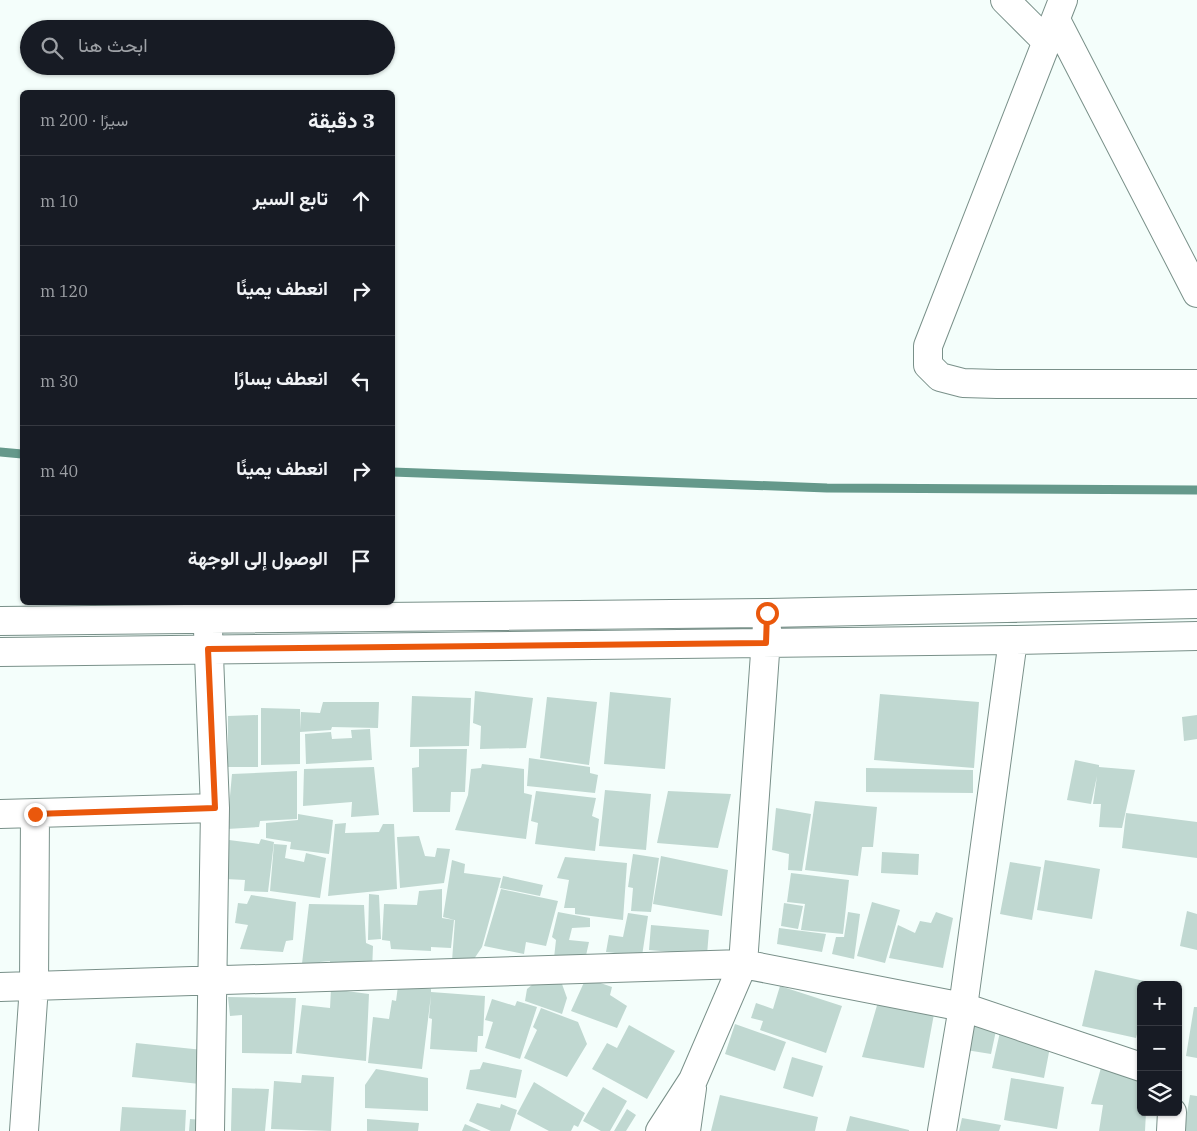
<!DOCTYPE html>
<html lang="ar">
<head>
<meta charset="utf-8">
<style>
	body { margin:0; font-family:"IBM Plex Serif",Vazirmatn,serif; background:#242831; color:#f1f3f6; direction:rtl }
	.controls { position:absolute; right:15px; bottom:15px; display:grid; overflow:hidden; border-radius:8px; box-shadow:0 1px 4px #0004 }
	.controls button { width:45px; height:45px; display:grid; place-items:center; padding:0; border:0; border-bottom:1px solid #363941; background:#171b24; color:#f1f3f6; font:25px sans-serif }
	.stop { position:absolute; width:15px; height:15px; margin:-11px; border:4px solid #ea580c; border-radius:50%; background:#fff }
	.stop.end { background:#ea580c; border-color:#fff; box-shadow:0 1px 5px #0008 }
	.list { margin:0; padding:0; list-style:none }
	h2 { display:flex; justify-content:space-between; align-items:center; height:65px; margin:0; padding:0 20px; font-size:21px }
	h2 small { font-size:16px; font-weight:400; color:#9ea1a6 }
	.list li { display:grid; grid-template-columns:32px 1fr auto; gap:15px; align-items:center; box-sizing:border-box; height:90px; padding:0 20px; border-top:1px solid #363941 }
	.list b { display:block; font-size:19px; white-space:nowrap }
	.list em { font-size:16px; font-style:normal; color:#9ea1a6 }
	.icon { flex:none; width:28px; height:28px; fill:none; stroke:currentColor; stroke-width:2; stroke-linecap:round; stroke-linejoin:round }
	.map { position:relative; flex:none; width:1197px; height:1131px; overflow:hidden; direction:ltr }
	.search { position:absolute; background:#171b24; box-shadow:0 1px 4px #0004; left:20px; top:20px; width:375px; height:55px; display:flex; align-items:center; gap:12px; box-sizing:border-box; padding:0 18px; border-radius:28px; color:#9ea1a6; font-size:19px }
	.panel { position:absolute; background:#171b24; box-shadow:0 1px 4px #0004; left:20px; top:90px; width:375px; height:515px; border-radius:8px; direction:rtl }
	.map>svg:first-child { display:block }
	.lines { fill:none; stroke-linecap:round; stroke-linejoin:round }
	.stream { stroke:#65998b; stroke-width:9 }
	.building { fill:#c0d8d1 }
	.minor-casing { stroke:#799089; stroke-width:30 }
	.minor { stroke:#fff; stroke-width:28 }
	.route { stroke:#ea580c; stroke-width:6 }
</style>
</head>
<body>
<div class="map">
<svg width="1197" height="1131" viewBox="0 0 1197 1131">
	<rect width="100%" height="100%" fill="#f4fefb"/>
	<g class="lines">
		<path class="stream" d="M0,452l22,2
			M392,472l435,16 370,2"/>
	</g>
	<path class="building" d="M475,691l58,7 -7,50 -46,1 1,-23 -8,-3z
		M610,692l61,6 -6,71 -61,-5z
		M880,694l99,8 -5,66 -100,-8z
		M412,696l59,2 -2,48 -59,1z
		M547,697l50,5 -8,63 -49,-7z
		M323,702h56l-1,26 -46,-1 -1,3 -31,2v32l-39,1v-57l39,1 1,21v-18l19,1z
		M258,715v52h-30v-51z
		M1197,715v24l-13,2 -2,-24z
		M370,729l2,31 -66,4 -1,-30 26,-2 1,7 20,-1 -1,-8z
		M419,749h48l-2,43h-14l-1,20h-37l-1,-44 7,-1z
		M529,758l61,9v6l8,2 -3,18 -68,-7z
		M1075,760l24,5v2l36,3 -13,58 -23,-1 2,-23h-8l4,-28 -6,28 -24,-4z
		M482,764l42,5v24l8,2 -6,44 -71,-9 13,-35 3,-26 10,-1z
		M374,767l5,48 -28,2 1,-15 -49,4 1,-37z
		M866,768l107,2v23l-107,-1z
		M297,771v48l-37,2 -1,6 -32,2 5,-55z
		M605,790l46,4 -5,56 -47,-4z
		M536,791l60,7 -4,18 7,3 -4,32 -60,-7 3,-21 -7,-2z
		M668,791l63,3 -13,54 -61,-5z
		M815,801l62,6 -4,40h-11l-4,29 -53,-6z
		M776,808l35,6 -9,57 -14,-1 1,-16 -17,-4z
		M1126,813l71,9v36l-75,-10z
		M298,814l35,6 -4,34 -39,-5 1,-7 -25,-4v-15l32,-3z
		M346,823l-1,10 34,-1 4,-8h11l3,65 -69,7 7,-72z
		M419,836l6,20 10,1 2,-9 13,1 -6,34 -44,5 -3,-51z
		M261,839l13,3 -6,50 -24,-1 1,-11 -19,-1 3,-39 30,4z
		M274,844l13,1 -2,13 19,4 2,-9 20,5 -6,40 -50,-7z
		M882,852l37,2 -1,21 -37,-2z
		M633,854l26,4 -8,54 -20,-1 2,-23 -5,-1z
		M661,856l67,14 -6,46 -69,-12z
		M565,857l62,6 -4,57 -48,-6v-6h-11l5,-28 -12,-2z
		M452,860l13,4 -1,9 37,5 -19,69 -10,15 -20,-1 3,-41 3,1 -15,-4z
		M1045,860l55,9 -8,50 -55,-9z
		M1010,862l31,5 -9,53 -32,-6z
		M791,873l58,7 -6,54 -42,-4 4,-26 -18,-2z
		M503,876l40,9 -3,11 -40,-8z
		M442,889v29l12,2 -3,28 -20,-1v4l-40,-2 -1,-8 -8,-1 2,-36 33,1 2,-14z
		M501,889l57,12 -12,45 -20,-4 -2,12 -40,-8z
		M369,894l10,1 2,44 -13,1z
		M251,895l45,7 -3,38 -7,1 -3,11 -43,-3 8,-24 -13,-2 3,-20 9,1z
		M872,902l28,8 -15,53 -28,-7z
		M784,903l19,3 -5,23 -17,-3z
		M309,904l55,1 2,38 7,3 -1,25 -42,1v-11l-10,1v10h-19z
		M1187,911l10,3v36l-17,-4z
		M558,912l32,6v9l-18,1 -3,12 20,2 -4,18 -31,-2 2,-18 -4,-3z
		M848,912l12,2 -6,45 -22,-5 4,-17h8z
		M936,912l17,6 -10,50 -54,-10 9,-33 17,8 5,-12 11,2z
		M628,913l20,3 -6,40 -36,-4 3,-17 14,2z
		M651,925l58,5 -2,25 -58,-5z
		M779,928l47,6 -4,18 -45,-8z
		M1095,970l54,12 -1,3h-7v34l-5,19 -54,-12z
		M586,978l26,9 -2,8 17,11 -10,22 -46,-17z
		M538,980l24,4 5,14 -5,16 -37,-13 2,-12z
		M398,986l33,3v3l54,4 -2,40h-5l-1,16 -47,-3 2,-30 -3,-1 2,-23 -9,74 -54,-6 5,-46 16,2 3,-19 4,1z
		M780,986l62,20 -16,47 -66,-23 3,-9 -12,-3 5,-15 17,6z
		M331,989l38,5 -3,67 -70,-8 6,-48 28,3z
		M228,997l68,1 -4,56 -50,-1v-38l-12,1z
		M492,999l23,7 2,-5 20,6 -17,52 -35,-11 8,-26 -8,-2z
		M878,1002l56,12 -10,54 -62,-11z
		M1194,1007h3v51l-11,-2z
		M541,1008l37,14 9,22 -20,33 -43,-19 13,-28 -4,-3z
		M971,1022l26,4 -6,28 -25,-4z
		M735,1024l51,18 -11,29 -50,-17z
		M629,1025l46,26 -28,48 -55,-30 15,-26 10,5z
		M1000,1032l51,10 -7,36 -52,-10z
		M136,1043l67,7 -3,34 -68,-7z
		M792,1057l31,9 -10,31 -30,-9z
		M483,1062l39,8 -6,28 -50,-9 4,-19 10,-1z
		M1102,1064l39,9v39h5l-1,19h-46l4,-26 -12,-1z
		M376,1069l52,9v33l-63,-3v-23z
		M302,1075l32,2 -3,54 -60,-2 3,-48 27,2z
		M1011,1078l53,9 -7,42 -53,-9z
		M534,1082l51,31 -7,14 -4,-2 -3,6h-22l-32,-17z
		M603,1087l24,14 -17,30h-9l-18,-10z
		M232,1088l37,1 -4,42h-34z
		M720,1095l98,22 -3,14h-104z
		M1190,1095l7,1v35h-13z
		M477,1103l23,5 1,-4 16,6 -7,21h-19l-22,-10z
		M122,1107l64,3 -1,21h-65z
		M627,1109l9,6 -10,16h-12z
		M850,1116l59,14v1h-63z
		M962,1118l39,7 -2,6h-40z
		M190,1119l14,1v11h-15z
		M367,1119l52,4 -1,8h-51z
		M465,1124l16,7h-19z"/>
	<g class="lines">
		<g class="minor-casing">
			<path id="minor" d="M1005,0l42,42
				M1063,0l-135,346v19l12,12 23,6 34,1h200
				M1056,20l141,273
				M0,621l767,-8 430,-9
				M208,630l7,178 -5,323
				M0,652l1013,-12 184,-4
				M0,814l215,-6
				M0,987l743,-23 220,43 178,60
				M24,1131l10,-145 1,-172
				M660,1131l33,-51 50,-116 24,-339
				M686,1131l6,-43
				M942,1131l21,-124 50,-367
				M1171,1131l1,-19"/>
		</g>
		<use href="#minor" class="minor"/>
	</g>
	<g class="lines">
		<path class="route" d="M35,814l180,-6 -7,-159 558,-6 1,-30"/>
	</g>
</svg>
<div class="controls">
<button>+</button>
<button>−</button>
<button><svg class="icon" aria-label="layers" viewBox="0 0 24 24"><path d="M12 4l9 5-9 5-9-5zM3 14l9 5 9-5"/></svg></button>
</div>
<div class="stop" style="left:767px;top:613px"></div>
<div class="stop end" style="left:35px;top:814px"></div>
<div class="search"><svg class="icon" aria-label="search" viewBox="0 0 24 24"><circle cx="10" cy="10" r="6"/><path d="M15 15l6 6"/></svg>ابحث هنا</div>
<section class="panel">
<h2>3 دقيقة<small>سيرًا · 200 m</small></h2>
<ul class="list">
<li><svg class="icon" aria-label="ahead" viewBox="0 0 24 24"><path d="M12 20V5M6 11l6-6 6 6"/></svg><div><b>تابع السير</b></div><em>10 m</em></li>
<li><svg class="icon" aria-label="right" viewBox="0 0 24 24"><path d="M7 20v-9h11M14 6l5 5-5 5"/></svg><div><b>انعطف يمينًا</b></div><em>120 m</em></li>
<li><svg class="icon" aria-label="left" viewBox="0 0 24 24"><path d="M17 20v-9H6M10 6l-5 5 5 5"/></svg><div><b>انعطف يسارًا</b></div><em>30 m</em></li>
<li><svg class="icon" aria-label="right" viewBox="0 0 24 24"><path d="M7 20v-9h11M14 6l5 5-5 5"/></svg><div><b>انعطف يمينًا</b></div><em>40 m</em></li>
<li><svg class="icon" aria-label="arrive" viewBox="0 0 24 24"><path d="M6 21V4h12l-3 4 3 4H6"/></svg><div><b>الوصول إلى الوجهة</b></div></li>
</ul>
</section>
</div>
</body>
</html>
